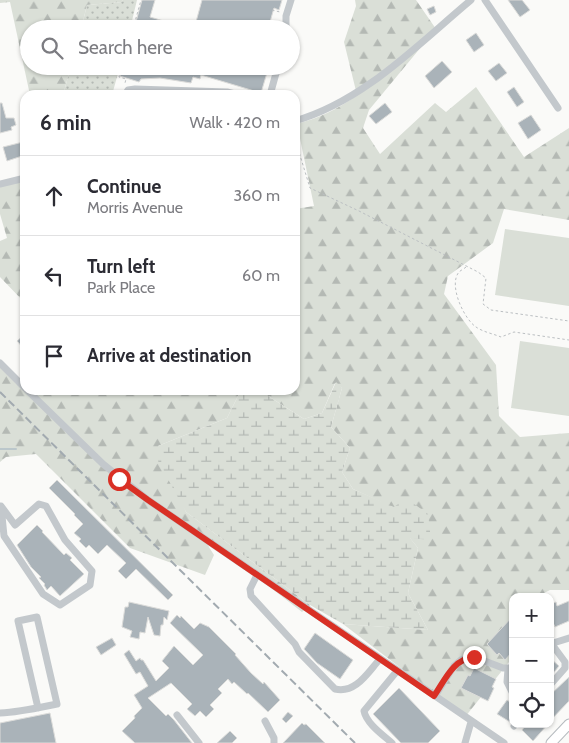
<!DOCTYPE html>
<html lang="en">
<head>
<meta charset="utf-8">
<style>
	body { margin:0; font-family:Cabin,sans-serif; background:#f7f7f7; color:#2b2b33 }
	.controls { position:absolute; right:15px; bottom:15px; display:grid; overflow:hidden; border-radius:10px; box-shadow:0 1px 4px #0004 }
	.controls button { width:45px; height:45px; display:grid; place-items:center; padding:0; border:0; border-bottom:1px solid #e1e1e2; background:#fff; color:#2b2b33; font:25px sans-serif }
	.stop { position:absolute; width:15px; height:15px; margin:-11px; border:4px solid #d93025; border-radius:50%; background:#fff }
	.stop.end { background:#d93025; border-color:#fff; box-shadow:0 1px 5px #0008 }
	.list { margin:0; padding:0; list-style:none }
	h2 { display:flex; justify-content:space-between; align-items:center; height:65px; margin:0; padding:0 20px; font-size:21px }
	h2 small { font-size:16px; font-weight:400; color:#7c7c81 }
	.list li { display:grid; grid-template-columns:32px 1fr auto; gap:15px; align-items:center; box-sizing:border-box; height:80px; padding:0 20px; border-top:1px solid #e1e1e2 }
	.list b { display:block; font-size:19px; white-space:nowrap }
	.list p { margin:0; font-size:16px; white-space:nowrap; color:#7c7c81 }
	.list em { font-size:16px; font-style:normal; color:#7c7c81 }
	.icon { flex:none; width:28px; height:28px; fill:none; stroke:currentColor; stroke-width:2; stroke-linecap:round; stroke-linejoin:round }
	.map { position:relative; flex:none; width:569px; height:743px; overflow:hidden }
	.search { position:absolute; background:#fff; box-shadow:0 1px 4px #0004; left:20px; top:20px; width:280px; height:55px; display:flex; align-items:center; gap:12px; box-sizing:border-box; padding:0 18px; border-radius:28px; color:#7c7c81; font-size:19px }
	.panel { position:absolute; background:#fff; box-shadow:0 1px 4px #0004; left:20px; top:90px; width:280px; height:305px; border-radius:15px }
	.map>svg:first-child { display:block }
	.grass { fill:#dadfd7 }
	.forest { fill:url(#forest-firs) }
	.wetland { fill:url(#wetland-marsh) }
	.park { fill:url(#park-dots) }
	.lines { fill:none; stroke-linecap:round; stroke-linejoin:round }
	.stream { stroke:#bbc7cb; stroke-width:2 }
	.building { fill:#aab3b9; stroke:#dcdcda }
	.major-casing { stroke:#b5babe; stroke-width:11 }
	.path { stroke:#bbbfc2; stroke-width:1; stroke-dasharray:2.5 2.5; stroke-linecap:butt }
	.minor { stroke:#c3c8cc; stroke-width:7 }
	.major { stroke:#fff; stroke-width:9 }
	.rail { stroke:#a2aab0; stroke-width:2; stroke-dasharray:8 4; stroke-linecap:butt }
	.route { stroke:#d93025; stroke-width:6 }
</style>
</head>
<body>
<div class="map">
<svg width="569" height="743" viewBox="0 0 569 743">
	<defs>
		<pattern id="forest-firs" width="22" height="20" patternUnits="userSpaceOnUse" patternTransform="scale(1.25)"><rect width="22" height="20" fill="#dadfd7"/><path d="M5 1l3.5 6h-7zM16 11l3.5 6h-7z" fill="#b4b9b4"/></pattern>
		<pattern id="wetland-marsh" width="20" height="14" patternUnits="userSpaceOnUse" patternTransform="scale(1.25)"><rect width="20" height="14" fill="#dadfd7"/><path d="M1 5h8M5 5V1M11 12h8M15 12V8" fill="none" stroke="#b4b9b4"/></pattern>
		<pattern id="park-dots" width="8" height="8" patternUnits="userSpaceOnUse" patternTransform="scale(1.25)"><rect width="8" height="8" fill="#dadfd7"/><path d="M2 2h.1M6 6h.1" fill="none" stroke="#b4b9b4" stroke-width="1.8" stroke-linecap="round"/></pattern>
	</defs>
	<rect width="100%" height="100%" fill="#fafaf8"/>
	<path class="grass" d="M505,229l64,9v68l-74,-11z
		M520,341l49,7v68l-58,-8z"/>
	<path class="forest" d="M0,0h123l-1,2 -35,3 -6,24h-52v37h42l-8,29h-33l-20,-93 -10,1z
		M355,0h61l20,29 -67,81 -6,18 17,26 55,-51 11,9 30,-25 48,70 45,-29v92l-65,-11 -11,34 -45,33 -4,18 52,71 3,51 21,21 49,-4v157h-19l-14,7h-23v60l-48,60 -122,-93 85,6 -20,-37 10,-45 -9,-11 -15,-29 -41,-19 -11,-17 8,-24 -19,-21 11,-39 -7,-5 -13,30 -18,6 -39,-25 1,-4h29v-181l19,-3 -17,-82c21,-6 42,-15 60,-29l-13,-53 12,-36z
		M25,177v126l-25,-26v-36l7,-3 -7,-24v-32z
		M0,364l25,26h216l-14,28 -69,28 28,66 124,93 -8,7 -102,-79 14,22 -9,20 -75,-27 -94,-94 -30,3 -6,5z"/>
	<path class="wetland" d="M336,382l6,6 -11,39 19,21 -8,24 11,17 41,18 12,-9 22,16 3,26 -21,-2 8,10 -10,45 20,37 -85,-6 -33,-19 -124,-93 -28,-51v-15l69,-28 14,-28h25l-1,4 39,25 18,-6z"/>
	<path class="park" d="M123,0h14l-7,29h-49l6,-24 35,-3z
		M71,66h49l-8,29h-49z"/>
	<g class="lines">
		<path class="stream" d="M0,449h16"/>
	</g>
	<path class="building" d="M142,0h13l-5,17 34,10v2h-50z
		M202,0h80l-3,10 -5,-2 -6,21h-74z
		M508,0h14l8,10 -10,7z
		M434,6l2,6 -6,3 -3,-6z
		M476,33l8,12 -10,7 -8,-12z
		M442,61l10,11 -18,16 -9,-12z
		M499,63l8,10 -11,8 -8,-10z
		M123,66h146l-8,27 -60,-18 -1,4 -7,-2 -2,6 -31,-5 -19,1 -2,3 -19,-6z
		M514,87l10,15 -7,5 -10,-15z
		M0,103h2l4,15h8l2,7 -5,2 1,3 -12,3z
		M385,103l7,9 -16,12 -7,-8z
		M531,115l10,15 -13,9 -10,-16z
		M23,142l2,13 -18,6 -4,-14z
		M25,334v16l-8,-9z
		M57,480l116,115 -5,5 -32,-31 -10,10 -8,-8 8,-8 -19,-18 -9,9 -9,-9 -3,3 -7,-7 2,-2 -7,-6 9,-9 -9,-9 1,-1 -26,-26z
		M37,525l6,6 -1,1 22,23 2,-2 6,5 -2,2 14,14 -24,22 -9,-10 -4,4 -3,-5 1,-1 -6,-6 2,-1 -10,-10 -14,-22z
		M569,601v20l-14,6 -5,-11v-12l6,-2 1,4z
		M129,602l40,9 -2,9 -3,-3 -1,8h-2l-1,11 -6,-1 -6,-18 -3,16 -5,-1 -1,7 -9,-2 2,-6 -10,-4 3,-20h3z
		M177,615l3,3 1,-2 13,13 6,-6 9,4 27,27 -1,1 16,18 12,11 1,-2 16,18 -12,12 -20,-19 -1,1 -13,-12 -2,2 -4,-5 -10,10 4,4 -12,12 4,4 -8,8 -6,-6 -5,5 -8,-7 5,-5 -21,-21 -23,15 18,18 2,-2 6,6 18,23h-57l-13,-12 13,-13 -1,-2 8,-8 -8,-13 14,-9 -8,-14 -4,2 -12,-20 5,-4 7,11 4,-3 1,2h2l13,21 13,-13 -7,-7 12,-15 19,19 10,-10 -33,-32z
		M513,616v25l-4,3 4,4v3l-8,9 -6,-7 -2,2 -10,-11z
		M315,633l38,27 -13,19 -23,-16 -13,-14z
		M112,638l4,7 -15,10 -5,-8z
		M550,658l9,8 -9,11z
		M474,668l22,11 -4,8 2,1 -6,13 -27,-13 7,-13 2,1z
		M569,677v24l-19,20v-26z
		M399,688l41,43 -12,12h-27l-28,-29z
		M507,700l6,4v15l-3,3 -13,-8z
		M288,712l5,4 -7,7 -4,-4z
		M50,713l6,30h-56v-20z
		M302,723l2,2 2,-1 19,19h-42z
		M527,724h21l-15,17 -11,-11z
		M230,731l7,7 -5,5h-15z"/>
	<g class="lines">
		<g class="major-casing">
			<path id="major" d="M551,743l18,-19"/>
		</g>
		<path class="path" d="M272,10l8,2
			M133,29l8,-29
			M122,66l-3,11 7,2 -1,4
			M295,139l15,49 49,23 119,61 8,6 -3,26 8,6 78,11
			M466,267c-2,2 -5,3 -7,5 -11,13 5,47 17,55 7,5 18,7 25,10l13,-5 55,8"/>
		<path class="minor" d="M485,0l73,108
			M286,29v-13l5,-16
			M125,95l3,-5 7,-1 92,3 12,3
			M270,95l8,-29
			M295,121c69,-20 122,-76 176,-121
			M0,184l25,-6
			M0,363l25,25
			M27,390l76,74 45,36 356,243
			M39,504l7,2 19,34 27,31 -2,14 -30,20 -17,-11 -39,-58 -3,-30 14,19z
			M257,575l-7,14 1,7 44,48 4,8 36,37c21,5 33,-17 45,-30
			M550,644l19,-6
			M508,669l-1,13 6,12
			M550,685l15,-17v-6l-14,-19
			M435,696l19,-30 7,-6 13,-3 29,11h10
			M0,713c20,-1 37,-5 57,-9l-20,-87 -19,4 20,87
			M177,715l22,28
			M265,721l9,17v5
			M514,726l1,-2
			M392,743c-9,-8 -26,-20 -28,-32l33,-40
			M465,743l6,-21"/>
		<use href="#major" class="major"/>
		<path class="rail" d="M0,392l355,351"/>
	</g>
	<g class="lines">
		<path class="route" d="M119,479l29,21 286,196c11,-16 19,-37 40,-39"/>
	</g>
</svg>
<div class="controls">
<button>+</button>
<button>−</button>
<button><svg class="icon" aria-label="locate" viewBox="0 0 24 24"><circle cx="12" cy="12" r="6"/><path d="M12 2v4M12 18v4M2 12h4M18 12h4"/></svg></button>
</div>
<div class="stop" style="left:119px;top:479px"></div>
<div class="stop end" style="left:474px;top:657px"></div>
<div class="search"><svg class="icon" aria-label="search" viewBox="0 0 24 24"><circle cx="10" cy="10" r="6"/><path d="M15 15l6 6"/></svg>Search here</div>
<section class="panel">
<h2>6 min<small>Walk · 420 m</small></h2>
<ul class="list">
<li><svg class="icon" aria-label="ahead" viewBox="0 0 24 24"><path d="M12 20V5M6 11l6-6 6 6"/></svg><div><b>Continue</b><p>Morris Avenue</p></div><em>360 m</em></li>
<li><svg class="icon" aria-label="left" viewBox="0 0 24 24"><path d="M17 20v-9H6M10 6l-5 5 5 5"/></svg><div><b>Turn left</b><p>Park Place</p></div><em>60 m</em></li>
<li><svg class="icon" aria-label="arrive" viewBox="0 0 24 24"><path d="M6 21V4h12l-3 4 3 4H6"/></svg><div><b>Arrive at destination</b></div></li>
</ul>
</section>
</div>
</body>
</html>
